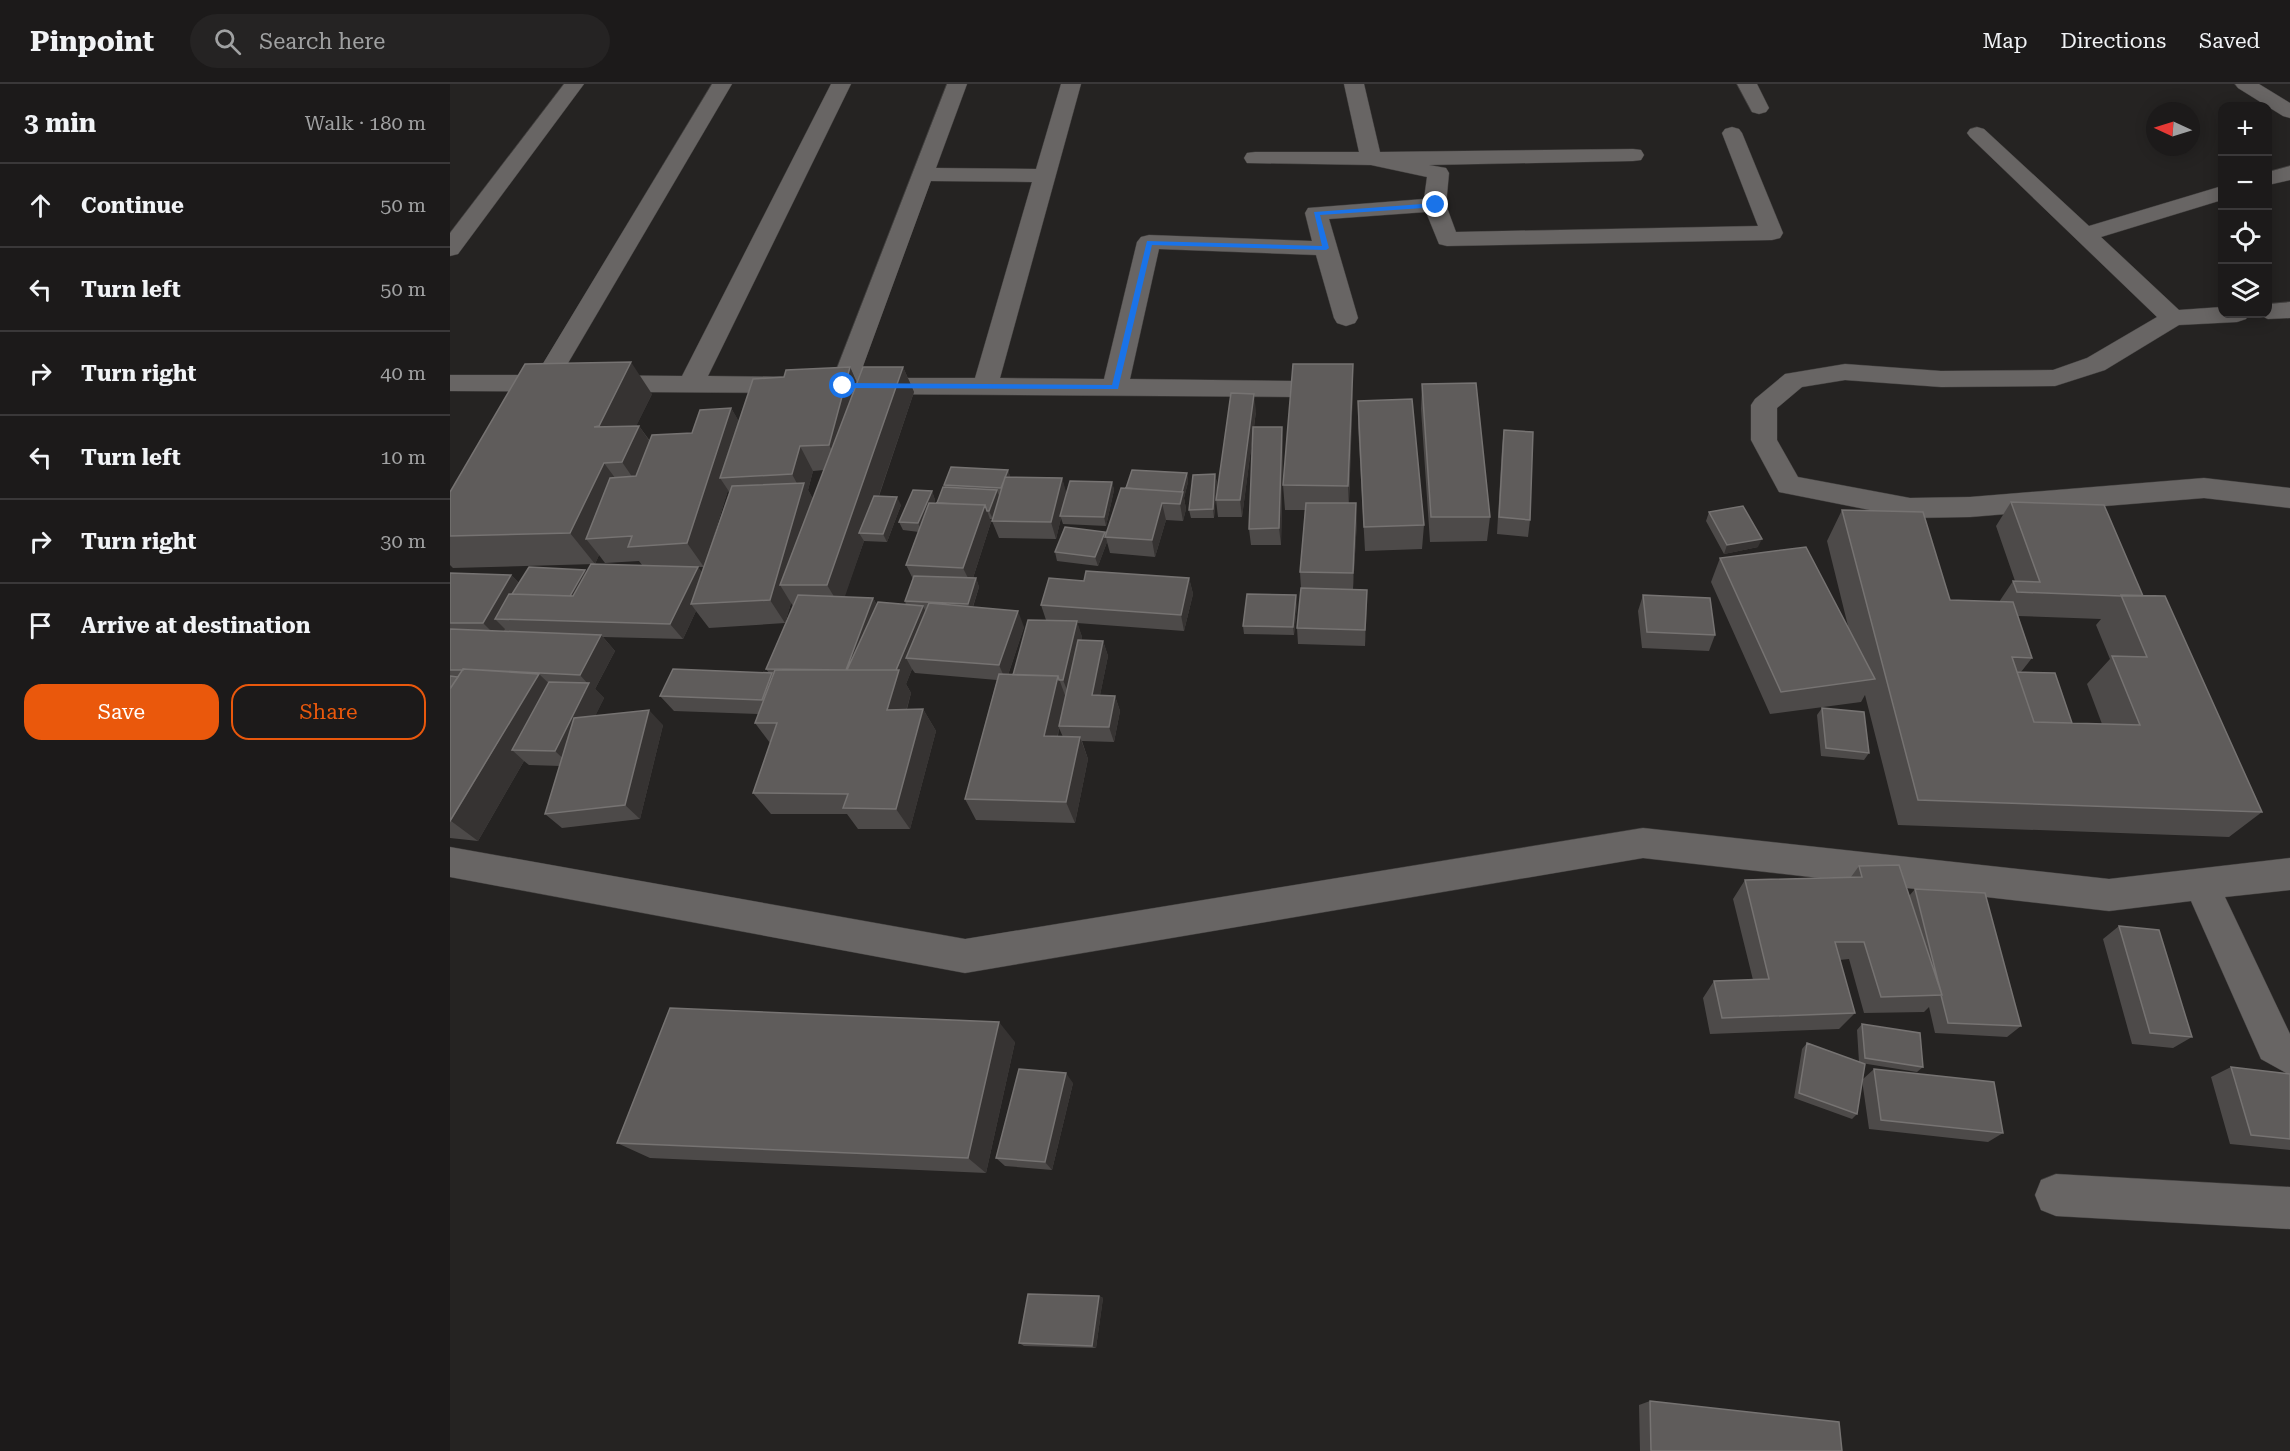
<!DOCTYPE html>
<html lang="en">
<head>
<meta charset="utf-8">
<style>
	body { margin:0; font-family:"Roboto Serif",serif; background:#252323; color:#f1f3f6 }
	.controls { position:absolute; right:18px; top:18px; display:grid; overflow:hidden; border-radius:12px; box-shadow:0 3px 15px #0003 }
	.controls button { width:54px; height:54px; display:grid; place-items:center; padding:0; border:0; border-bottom:2px solid #3a3839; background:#1c1a1a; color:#f1f3f6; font:30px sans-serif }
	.compass { position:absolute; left:1696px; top:18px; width:54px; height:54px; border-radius:50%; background:#1c1a1a; box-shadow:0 3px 15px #0003; rotate:274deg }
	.stop { position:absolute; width:18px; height:18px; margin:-14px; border:4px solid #1a73e8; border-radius:50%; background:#fff }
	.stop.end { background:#1a73e8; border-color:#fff; box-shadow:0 2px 6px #0008 }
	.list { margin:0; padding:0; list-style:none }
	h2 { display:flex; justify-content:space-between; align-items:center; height:78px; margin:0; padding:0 24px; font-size:26px }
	h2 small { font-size:20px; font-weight:400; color:#a0a1a2 }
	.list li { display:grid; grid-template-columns:39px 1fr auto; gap:18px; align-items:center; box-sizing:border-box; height:84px; padding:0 24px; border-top:2px solid #3a3839 }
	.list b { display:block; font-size:22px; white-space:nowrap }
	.list em { font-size:20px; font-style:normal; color:#a0a1a2 }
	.actions { display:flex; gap:12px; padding:18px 24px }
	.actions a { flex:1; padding:14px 0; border:2px solid #ea580c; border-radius:18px; text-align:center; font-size:21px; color:#ea580c }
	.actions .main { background:#ea580c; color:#fff }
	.icon { flex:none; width:33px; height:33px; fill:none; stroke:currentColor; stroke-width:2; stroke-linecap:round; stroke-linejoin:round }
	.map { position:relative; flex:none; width:1840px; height:1367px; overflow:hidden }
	header { display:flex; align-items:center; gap:36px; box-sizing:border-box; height:84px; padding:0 30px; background:#1c1a1a; border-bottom:2px solid #3a3839 }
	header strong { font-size:28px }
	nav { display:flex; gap:33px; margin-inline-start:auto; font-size:21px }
	.search { width:420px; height:54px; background:#252323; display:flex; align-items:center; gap:15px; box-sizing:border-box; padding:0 21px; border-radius:33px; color:#a0a1a2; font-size:22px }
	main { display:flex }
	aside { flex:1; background:#1c1a1a }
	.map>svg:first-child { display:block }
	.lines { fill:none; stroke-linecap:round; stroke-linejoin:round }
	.minor-casing { stroke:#403e3d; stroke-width:1 }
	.minor { fill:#686564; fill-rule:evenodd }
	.wall { fill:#4d4a49; fill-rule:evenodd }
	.shaded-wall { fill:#363332 }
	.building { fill:#5f5c5b; stroke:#767372; stroke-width:1.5 }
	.route { fill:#1a73e8 }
</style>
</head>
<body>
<header>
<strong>Pinpoint</strong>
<div class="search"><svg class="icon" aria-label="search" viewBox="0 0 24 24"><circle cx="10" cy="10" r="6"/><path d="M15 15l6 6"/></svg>Search here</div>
<nav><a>Map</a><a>Directions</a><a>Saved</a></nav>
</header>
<main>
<aside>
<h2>3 min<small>Walk · 180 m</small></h2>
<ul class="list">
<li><svg class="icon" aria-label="ahead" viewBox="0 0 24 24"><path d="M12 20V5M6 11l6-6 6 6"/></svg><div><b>Continue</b></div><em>50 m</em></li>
<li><svg class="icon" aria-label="left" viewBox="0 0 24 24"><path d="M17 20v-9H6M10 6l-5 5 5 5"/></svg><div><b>Turn left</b></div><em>50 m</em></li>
<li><svg class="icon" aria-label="right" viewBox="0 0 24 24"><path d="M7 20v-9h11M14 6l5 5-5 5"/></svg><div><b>Turn right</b></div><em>40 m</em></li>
<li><svg class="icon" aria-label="left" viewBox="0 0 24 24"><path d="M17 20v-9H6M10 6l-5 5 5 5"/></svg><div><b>Turn left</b></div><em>10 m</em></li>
<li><svg class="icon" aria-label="right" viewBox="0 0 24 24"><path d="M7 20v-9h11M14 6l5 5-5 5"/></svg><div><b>Turn right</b></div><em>30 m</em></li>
<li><svg class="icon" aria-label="arrive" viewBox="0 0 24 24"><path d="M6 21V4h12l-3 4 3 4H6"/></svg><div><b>Arrive at destination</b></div></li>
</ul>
<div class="actions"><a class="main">Save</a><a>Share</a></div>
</aside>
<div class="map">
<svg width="1840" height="1367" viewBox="0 0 1840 1367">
	<rect width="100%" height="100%" fill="#252322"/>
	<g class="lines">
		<g class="minor-casing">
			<path id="minor" d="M114,0h20l-126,170 -8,2v-23z
				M262,0h20l-171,291 121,1 149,-292h20l-143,292 88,1 9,2 4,6 -4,6 -9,2 -346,-2v-16h86z
				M497,0h20l-31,84 100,1 25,-85h20l-81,294 104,1 33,-137 4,-5 8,-2 163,6 -7,-28 3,-5 116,-9 3,-22 -56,-12 -124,-2 -3,-5 3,-5 8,-1h104l-15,-68h20l16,68 253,-3 8,1 3,5 -3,5 -8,1 -204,4 17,3 3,5 -3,32 10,27 302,-6 -36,-93 3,-4 7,-2 7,2 3,4 41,100 -3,5 -8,2 -325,6 -8,-2 -13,-32 -97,7 29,99 -3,5 -9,3 -9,-3 -3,-5 -18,-63 -157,-6 -29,130 165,2 9,2 4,6 -4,6 -9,2 -429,-3 -9,-2 -3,-4 -2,4 -9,2 -9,-2 -4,-6zM481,97l101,1 -57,196h-109l-8,2z
				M1287,0h20l12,24 -3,4 -7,2 -7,-2z
				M1785,0h24l31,19v15l-7,-2 -45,-28z
				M1527,43l7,2 105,97 133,-40v14l-121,37 78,73 43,-3v7h27l-3,5 -9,3 -58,3 -74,45 -50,16 -114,1 -96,-7 -43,7 -25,21v32l21,37 112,21 60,-1 234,-19 86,10v20l-86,-10 -234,19 -60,1 -131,-26 -28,-52v-35l4,-6 30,-25 60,-10 96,7 112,-1 34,-12 70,-41 -187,-180 -3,-4 3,-4z
				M1840,82v14l-22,5v-13z
				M1840,218v16l-22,1 -11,-5h11v-10z
				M1193,744l466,51 181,-21v32l-65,7 65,137v41l-29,-16 -70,-158 -82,10 -466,-53 -678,115 -515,-96v-30l515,92z
				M1606,1090l234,13v42l-234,-13 -15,-6 -6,-15 6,-15z"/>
		</g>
		<use href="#minor" class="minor"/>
	</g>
	<path class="wall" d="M903,280v25l-4,114 8,17 -4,69 14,1 -2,56 -67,-2 -1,-16 4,-40 -1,-16 5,-62h-20l-2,-25z
		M400,283l7,16 46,-16 11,25 -35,104 22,9 -14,37 -23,-1 -20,56 29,1 4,7h29l-1,-4 8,-22 -7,-14 13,-33 -16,-2 -4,-8 33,-31 3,9 -1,3h3l8,-16 -1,-2 64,-15 2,7 52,1 4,16 46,-12 2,8 -8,36 -43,-2 -2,-6 -5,21 -57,-1 -7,-17 1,-2h-3l1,3 -18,56h3l3,9 -6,20 51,20 -16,48h5l33,-55 -5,-15 43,-24 105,-3 4,16 -9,37 -107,-8 5,14 -1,3 22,1 5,15 -8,39 15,1 5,15 -6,31 -32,-1 6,18 -13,64 -99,-3 -11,-21 32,-119 -82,-7 -3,-4 -6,15 5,9 -4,16h16l13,22 -26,98h-52l-11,-15h-76l-18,-21 17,-50 -15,-20 3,-9 -84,-3 -14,-15 109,-23 -3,-4 27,-63 -2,-3 -6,20 -76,5 -13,-17 -13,28 -80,-2 12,14 -20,38 9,9 -9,18 68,9 -23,94 -78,9 -17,-14 15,-48 -31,-1 -5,-4 -46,80 -28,-3v-265l61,2 8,8 67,-11 56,-7 -3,-4 -34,2 -6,-8 -4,9 -142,4 -3,-3v-73l202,-98 -16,32h3l11,15 42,-8 39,-25 8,14 45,-45zM374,386l-11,29 -5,-9 5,-19zM278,406l1,3 -22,65zM248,483h6l-2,6zM609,644l4,9 -5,-1z
		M972,300l68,133 -3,24 -57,1 -9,-133z
		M908,317l66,124 -2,24 -57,2 -7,-125z
		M806,327l-2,16 29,17 -2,101h-30l-2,-16 4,-96 -11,84h-24l-2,-17z
		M1054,346l26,90 -2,17 -31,-3 5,-87z
		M737,389l1,9 -4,16 2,11 -3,12 -17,-1 -11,37 -45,-4 -3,-11 -9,24 -41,-5 -2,-9 51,-17 20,-47z
		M765,390l2,9 -3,35h-23l-2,-8z
		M1561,418l132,94 119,216 -33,25 -331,-12 -33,-130 -4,7 -91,12 -59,-132 9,-24 129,72 -22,-89 15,-31 108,90 49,2 14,-21h2l-19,-55zM1568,532l83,3 -5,6 14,34 -23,25 15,40 -30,-1 -51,-51 11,-14z
		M1259,428l49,35 -34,7 -18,-33z
		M1193,511l72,40 -6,16 -67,-3 -4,-37z
		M847,520l-3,31 -50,-1 -1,-8z
		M1372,624l47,45 -5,7 -43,-4 -4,-41z
		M1409,782l50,30 6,-7 106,137 -14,11 -72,-4 -6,-26 -5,5 -60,1 -15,-54 -10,1 16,53 -16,16 -129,5 -7,-36 11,-17 39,-1 -20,-81 12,-19 106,-3z
		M1669,842l73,111 -19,11 -41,-4 -29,-105z
		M1412,940l61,43 -6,5 -56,-9 2,16 11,-10 129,64 -15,9 -119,-13 -7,-49 -5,34 -5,5 -58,-21 8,-49 5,-6 52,19 -2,-32z
		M565,958l-29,131 -336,-15 -33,-15z
		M1781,983l59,7v76l-60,-6 -19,-67z
		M623,999l-21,87 -47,-4 -9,-8z
		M649,1212l4,2 -7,50 -72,-2 -5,-3z
		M1200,1317l192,50h-202l-1,-46z"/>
	<path class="shaded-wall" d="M181,278l21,32 -31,63 -27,-30z
		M903,280v25l-5,122v-25z
		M400,283l11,25 -19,77 -13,-24z
		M453,283l11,25 -48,141h-7l5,8 -23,67 -14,-23z
		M804,310l2,17 -14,106 -2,-17z
		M281,324l15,25 -26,45 8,12 -24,77 -17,-24z
		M189,342l22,32 -17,36 -22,-32z
		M832,343l1,17 -2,101 -2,-17z
		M350,362l13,25 -5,19 10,17 -38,78 11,18 -6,20 -15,-23 31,-109 -9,-17z
		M154,379l23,31 -41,45 13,16 -4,9 -25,-31z
		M558,386l3,9 -10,9z
		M737,389l1,9 -4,16 2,11 -3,12 -3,-17z
		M765,390l2,9 -3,35 -1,-9z
		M612,394l5,17 -7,21 1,2 -5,21 -5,-17z
		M662,398l2,8 -8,36 -2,-9z
		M547,406l3,9 -7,20 -4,-8z
		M482,407l3,9 -13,32 -4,-9z
		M447,413l4,8 -14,37 -4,-8z
		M712,419l4,17 -11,37 -3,-17z
		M906,419l1,17 -4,69v-16z
		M535,421l6,17 -20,62 -8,-16z
		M655,448l2,10 -9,24 -3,-9z
		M1312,455l-4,8 -34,7 3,-9z
		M248,483l12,16 -19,21 5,7 -13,28 -13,-15z
		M135,486l7,9 -25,22z
		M61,491l15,16 -31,28 10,10 -6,10 -16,-16z
		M526,494l3,9 -8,25 -3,-8z
		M739,494l4,16 -9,37 -3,-16z
		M917,506v16l-2,40v-16z
		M846,511l1,9 -3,31 -1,-8z
		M423,514l9,16 -35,56 -2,2z
		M473,522l8,16 -25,36 6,11 -6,15 5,9 -11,39 -13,-22 8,-36z
		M568,527l6,16 -18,54 -7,-16z
		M627,537l5,16 -13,58 -6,-15z
		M151,551l14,16 -20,38 9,9 -33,68 -16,-15 33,-67 -8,-9z
		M653,557l5,15 -11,54 -5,-15z
		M322,589l11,16 -10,26 -11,-15z
		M89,590l23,22 -50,54 12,11 -46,80 -27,-20z
		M608,592l8,22 -7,28v2l-6,29 -9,-21z
		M665,612l5,15 -6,31 -5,-15z
		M473,625l13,22 -26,98 -14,-20z
		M199,626l14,15 -23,94 -15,-14z
		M630,653l8,22 -13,64 -9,-21z
		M549,938l16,20 -29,131 -18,-15z
		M616,989l7,10 -21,87 -7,-8z
		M649,1212l4,2 -7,50 -4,-2z"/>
	<path class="building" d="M181,278l-32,64 -5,1 45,-1 -17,36 -18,1 -34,70 -120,3v-44l75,-128z
		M843,280h60l-5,122 -65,-1z
		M400,283l-21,78 -29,1 -8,28 -72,4 33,-99 31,-2 2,-7z
		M413,283h40l-76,218h-47z
		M1026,299l14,134h-59l-9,-133z
		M781,309l23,1 -14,106h-24z
		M962,315l12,126 -60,2 -6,-126z
		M281,324l-44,135 -59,4 4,-11 -46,3 24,-61 26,-2 16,-41 40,-2 8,-23z
		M803,343h29l-3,101 -30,1z
		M1054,346l29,2 -3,88 -31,-3z
		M501,383l57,3 -7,18 -57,-3z
		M682,386l55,3 -5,19 -56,-4z
		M765,390l-2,35 -24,1 4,-35z
		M555,393l57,1 -11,44 -59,-1z
		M620,397l42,1 -8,35 -44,-1z
		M354,399l-34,117 -79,4 41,-118z
		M493,403l54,3 -8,21h-2l-2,-6 -48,-2z
		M671,404l62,4 -3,12 -18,-1 -10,37 -47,-3z
		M463,406l19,1 -14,32 -19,-1z
		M424,412l23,1 -14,37 -24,-1z
		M1561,418l93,3 39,91h-22l-104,-4 -4,-11 27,1z
		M479,419l56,2 -22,63 -57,-3z
		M856,419h50l-3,70 -53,-1z
		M1293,422l19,33 -35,6 -18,-33z
		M1392,426l81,2 27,88 63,2 19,56 -20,-1 22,65 106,3 -28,-69 35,1 -26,-62 44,1 97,216 -344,-12z
		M615,443l40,5 -10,25 -40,-5z
		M1356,463l69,132 -94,13 -61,-134z
		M141,480l107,3 -28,57 -175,-5 14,-25 64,2z
		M79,483l56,3 -15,26 -58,-2z
		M636,487l103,7 -8,37 -140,-10 8,-27 35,3z
		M0,489l61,2 -28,48h-33z
		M464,492l62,2 -8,26 -63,-3z
		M851,504l66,2 -2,40 -68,-2z
		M797,510l49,1 -3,32 -50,-1z
		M348,511l75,3 -27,72 -80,-1z
		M1193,511l67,3 5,37 -68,-3z
		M428,518l45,4 -27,64h-49z
		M479,519l89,8 -19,54 -93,-7z
		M578,536l49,1 -14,59h-4l-1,-4 -45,-1z
		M0,545l151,6 -21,40 -60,-3 -57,-3v1h-13z
		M628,556l25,1 -11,54 23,1 -6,31 -50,-1z
		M13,585l76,5 -89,147v-132z
		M223,585l99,4 -10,27 -102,-4z
		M325,586h124l-12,40 36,-1 -27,100 -53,-1 5,-14 -95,-1 24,-70h-22z
		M1567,588l38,1 17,50 -38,-1z
		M549,590l59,2 -14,60 36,1 -14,65 -101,-3z
		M0,592l8,1 -8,12z
		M99,598l40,1 -34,68 -43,-1z
		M1372,624l42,4 5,41 -43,-5z
		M199,626l-24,95 -80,9 29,-96z
		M1449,781l43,130 -61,2 -17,-55h-29l20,71 -133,5 -8,-37 55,-2 -24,-99 117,-3 -3,-11z
		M1465,805l70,4 36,133 -73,-3 -7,-28h1l-4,-14z
		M1669,842l40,4 33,107 -42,-4z
		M220,924l329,14 -31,136 -351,-15z
		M1412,940l58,9 3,34 -58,-9z
		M1357,959l58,21 -8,50 -58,-21z
		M1781,983l59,7v65l-39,-4z
		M569,985l47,4 -21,89 -49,-4z
		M1424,985l120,13 9,51 -122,-13z
		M578,1210l71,2 -7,50 -73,-3z
		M1200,1317l189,21 3,29h-191z"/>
	<path class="route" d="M986,119l2,4 -118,8 9,33 -3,2 -174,-5 -34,144 -275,-1 -4,-2 4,-3 269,2 35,-144 175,5 -8,-34z"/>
</svg>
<div class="controls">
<button>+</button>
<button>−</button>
<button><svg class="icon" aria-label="locate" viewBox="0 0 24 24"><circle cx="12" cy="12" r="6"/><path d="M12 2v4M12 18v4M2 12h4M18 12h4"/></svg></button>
<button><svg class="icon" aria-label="layers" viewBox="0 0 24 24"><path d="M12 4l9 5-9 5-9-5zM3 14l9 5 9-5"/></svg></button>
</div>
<svg class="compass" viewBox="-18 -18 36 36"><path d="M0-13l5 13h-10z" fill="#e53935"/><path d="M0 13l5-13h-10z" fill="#a0a1a2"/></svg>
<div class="stop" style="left:393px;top:302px"></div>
<div class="stop end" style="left:986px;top:121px"></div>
</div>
</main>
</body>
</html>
